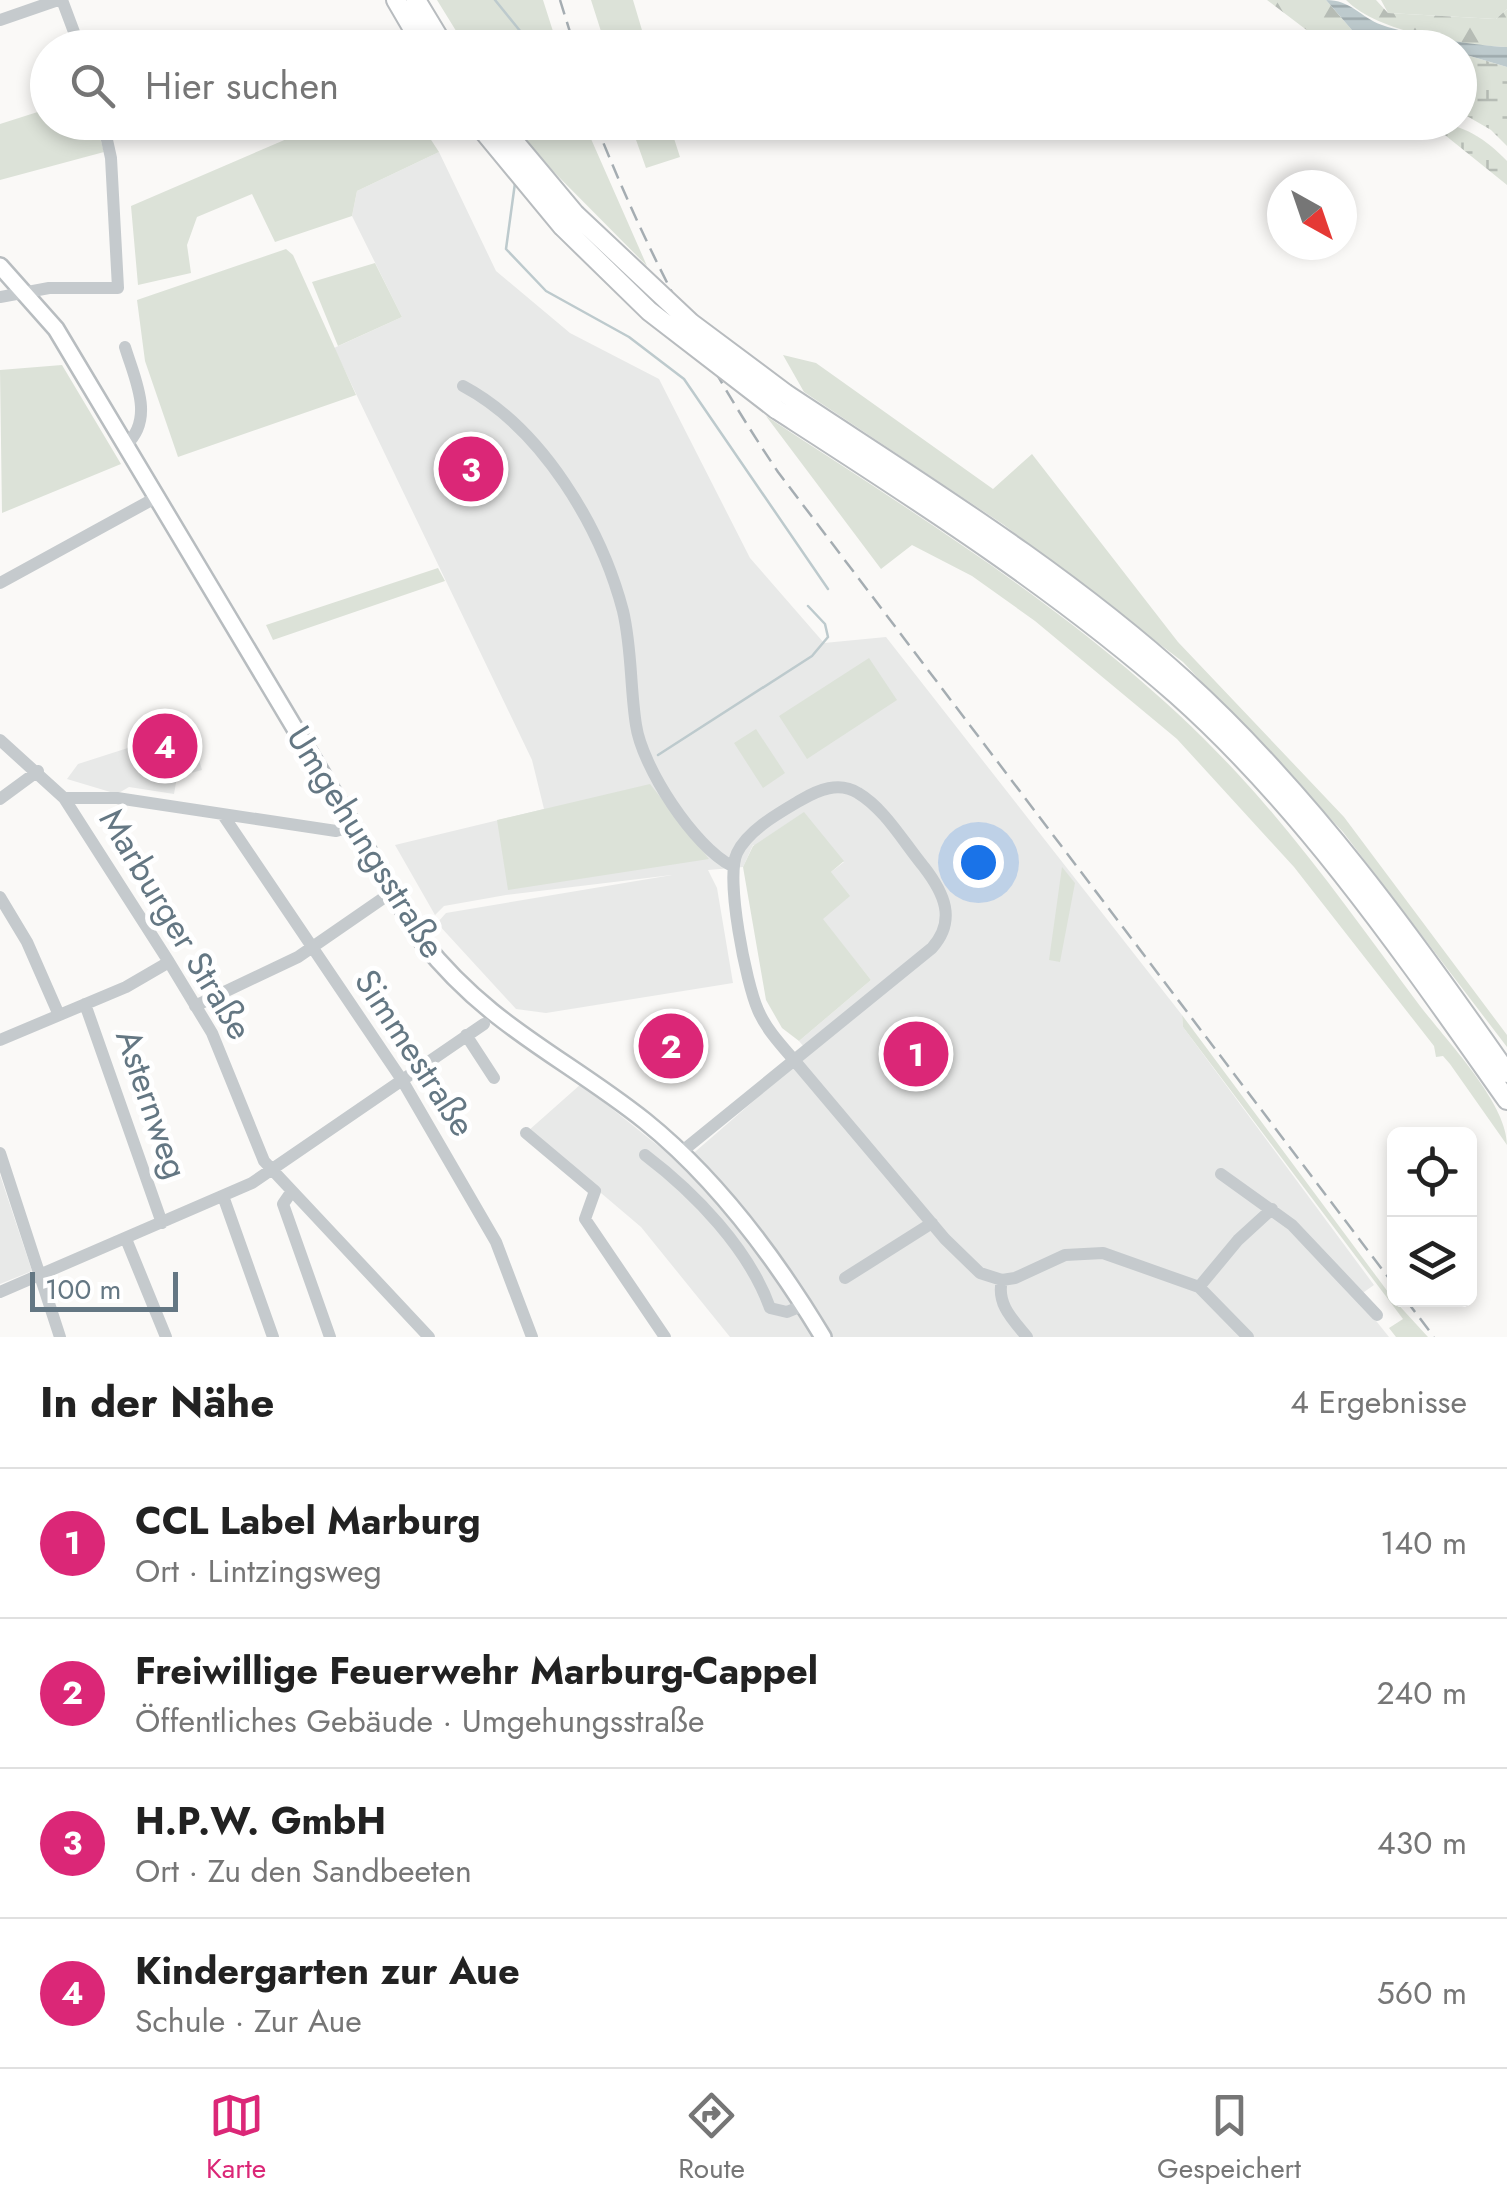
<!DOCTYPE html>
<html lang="de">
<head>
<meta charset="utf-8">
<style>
	body { margin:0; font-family:Jost,sans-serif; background:#f6f6f6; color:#222 }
	.controls { position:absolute; right:30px; bottom:30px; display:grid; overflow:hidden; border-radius:15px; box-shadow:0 5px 15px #0003 }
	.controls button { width:90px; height:90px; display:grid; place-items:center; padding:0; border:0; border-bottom:2px solid #e0e0e0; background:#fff; color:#222; font:50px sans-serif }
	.compass { position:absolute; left:1267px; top:170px; width:90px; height:90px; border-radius:50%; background:#fff; box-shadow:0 5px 15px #0003; rotate:140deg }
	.scale { position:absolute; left:30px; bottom:25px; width:148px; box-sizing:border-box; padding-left:10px; border:5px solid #647783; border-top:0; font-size:28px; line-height:35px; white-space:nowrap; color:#647783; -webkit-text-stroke:8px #fff; paint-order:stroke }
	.you { position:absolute; left:978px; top:862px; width:35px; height:35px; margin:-25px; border:8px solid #fff; border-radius:50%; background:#1a73e8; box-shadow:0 0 0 15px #1a73e833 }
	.badge { display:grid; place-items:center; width:65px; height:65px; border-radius:50%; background:#db2777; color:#fff; font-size:32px; font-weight:700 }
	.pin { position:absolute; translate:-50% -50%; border:5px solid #fff; box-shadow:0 2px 10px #0006 }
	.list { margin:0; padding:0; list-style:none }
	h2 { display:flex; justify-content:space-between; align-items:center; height:130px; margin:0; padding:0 40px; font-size:42px }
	h2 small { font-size:32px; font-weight:400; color:#767676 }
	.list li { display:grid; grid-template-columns:65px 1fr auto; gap:30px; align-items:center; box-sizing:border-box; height:150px; padding:0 40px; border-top:2px solid #e0e0e0 }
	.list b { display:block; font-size:38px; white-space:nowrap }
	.list p { margin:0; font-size:32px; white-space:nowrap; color:#767676 }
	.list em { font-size:32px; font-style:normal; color:#767676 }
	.icon { flex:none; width:55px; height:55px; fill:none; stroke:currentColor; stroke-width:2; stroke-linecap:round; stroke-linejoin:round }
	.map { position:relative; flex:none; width:1507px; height:1337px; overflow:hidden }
	.search { position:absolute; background:#fff; box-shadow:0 5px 15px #0003; left:30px; right:30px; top:30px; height:110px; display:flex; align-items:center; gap:25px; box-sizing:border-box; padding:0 35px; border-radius:55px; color:#767676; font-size:38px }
	.sheet { height:730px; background:#fff }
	nav { display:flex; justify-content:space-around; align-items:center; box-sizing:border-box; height:140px; border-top:2px solid #e0e0e0; background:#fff; font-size:28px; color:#767676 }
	nav a { display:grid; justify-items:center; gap:5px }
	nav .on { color:#db2777 }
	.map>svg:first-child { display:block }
	.built { fill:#e8e9e8 }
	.green { fill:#dce2d8 }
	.forest { fill:url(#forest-firs) }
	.wetland { fill:url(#wetland-marsh) }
	.water { fill:url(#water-rules) }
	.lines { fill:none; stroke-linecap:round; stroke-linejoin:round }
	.stream { stroke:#bdcacd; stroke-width:2.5 }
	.major-casing { stroke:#b8bdc0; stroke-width:20 }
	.highway-casing { stroke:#b8bcbf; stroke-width:22 }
	.minor { stroke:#c5cacd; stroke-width:12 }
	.major { stroke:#fff; stroke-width:15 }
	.highway { stroke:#fff; stroke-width:18 }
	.rail { stroke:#a5adb2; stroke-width:2.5; stroke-dasharray:15 8; stroke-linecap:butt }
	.highway-bridge-casing { stroke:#b8bcbf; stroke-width:22; stroke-linecap:butt }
	.highway-bridge { stroke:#fff; stroke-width:18 }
	.labels { text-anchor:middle; stroke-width:10; stroke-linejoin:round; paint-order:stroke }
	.street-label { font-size:35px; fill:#647783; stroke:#fff }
</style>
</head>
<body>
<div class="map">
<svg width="1507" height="1337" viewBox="0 0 1507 1337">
	<defs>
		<pattern id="forest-firs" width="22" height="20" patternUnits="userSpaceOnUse" patternTransform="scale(2.5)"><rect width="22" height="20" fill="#dce2d8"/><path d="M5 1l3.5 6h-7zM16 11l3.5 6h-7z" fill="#b6bcb5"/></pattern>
		<pattern id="wetland-marsh" width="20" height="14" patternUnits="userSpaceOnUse" patternTransform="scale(2.5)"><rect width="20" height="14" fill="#dce2d8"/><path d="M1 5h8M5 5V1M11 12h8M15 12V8" fill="none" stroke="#b6bcb5"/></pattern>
		<pattern id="water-rules" width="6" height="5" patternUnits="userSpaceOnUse" patternTransform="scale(2.5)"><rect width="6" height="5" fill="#bdcacd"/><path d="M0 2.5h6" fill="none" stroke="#9da9ac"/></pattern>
	</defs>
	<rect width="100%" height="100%" fill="#faf9f7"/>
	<path class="built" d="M439,152l57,119 74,62 89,46 91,179 74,85 62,-6 296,378 1,12 191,258 -17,12 32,40h-659l-89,-110 -113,-96 53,-47 100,80 128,-111 -10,-12 72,-61 -49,-61 9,-47 13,-10 -91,-17 -10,22 -35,3 9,18 16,95 -187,30 -30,-4 -79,-86 9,-10 226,-38 -166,20 -62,11 -9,9 -40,-70 149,-36 -12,-49 -198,-412 68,-31 -50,-101 5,-25z
		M190,728l12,42 -25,7 -3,17 -45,-7 -12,7 -50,-15 11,-15z
		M0,1175l32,96 -32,13z"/>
	<path class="green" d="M437,0h106l15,47h-92z
		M591,0h42l14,47h-41z
		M1381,0h126v9l-11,10 -108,-6z
		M47,109l1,13 48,1 8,29 -104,28v-56z
		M324,123h96l19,29 -82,39 -5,25 -77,26 -23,-48 -55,23 -10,28 4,28 -53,12 -7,-79z
		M515,123h69l63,143 -107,-108z
		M630,123h39l11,34 -34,11z
		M286,249l7,6 63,140 -178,62 -33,-96 -8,-61z
		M375,263l27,54 -64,29 -26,-64z
		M783,355l33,8 177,126 39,-35 146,188 166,175 163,218v12l-164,-215 -160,-170 -179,-137 -200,-133z
		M62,365l59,99 -119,49 -2,-143z
		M766,416c164,108 337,212 471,357 67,72 124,154 183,233 26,34 87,97 87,139l-57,-81 -7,-8 -7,1 -2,-11 -140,-179 -117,-128 -142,-118 -63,-45 -60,-31 -31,24z
		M438,568l7,13 -172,59 -7,-15z
		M869,658l28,42 -90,59 -28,-43z
		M756,729l29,44 -22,15 -29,-45z
		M650,784l59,75 -201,31 -11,-70z
		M804,812l40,49 -13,11 19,24 -27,23 48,61 -72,61 -17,-13 -16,-28 -23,-133 10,-21z
		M1062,867l13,16 -15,79 -11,-2z
		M1182,1015l212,285 34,37h-32l-7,-9 14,-9 -220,-292z"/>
	<path class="forest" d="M1267,0h59l38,44 -35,3z
		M1346,0h30l12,13 108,6 11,-10v38c-46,-2 -128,-14 -161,-47z"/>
	<path class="wetland" d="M1460,53l47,14v79l-16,-16 -31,-18z
		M1430,123c31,-1 56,16 77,38v24z"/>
	<path class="water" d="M1326,0c25,0 34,17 56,25 28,10 95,21 125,22v20l-47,-14v-5c-19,0 -34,-7 -52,-8 -14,-1 -19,5 -33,-1l-11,5z"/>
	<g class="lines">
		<path class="stream" d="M495,0l30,37 3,11
			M523,141l4,-19
			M515,183l-9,66 40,42 83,46 55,42 144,210
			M658,755l154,-99 16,-19 -3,-13 -17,-18"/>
		<g class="major-casing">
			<path id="major" d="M0,266l56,63 366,612c68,86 141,115 223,180 72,58 131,138 178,216"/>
		</g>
		<g class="highway-casing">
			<path id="highway" d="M396,0l28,48
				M416,0l29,48
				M476,122l86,104
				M498,122l77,92
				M786,394c136,90 278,177 399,287 125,114 226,254 322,392
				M776,409c138,89 277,177 401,286 129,115 231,265 330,405"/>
		</g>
		<path class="minor" d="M62,0l18,48
			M0,20l58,-20
			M0,297l49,-9h69l-7,-130 -8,-36
			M125,347c10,33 30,71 1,98
			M463,386c79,42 138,141 160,225 9,38 7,76 13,114 6,42 58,122 96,141
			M0,583l157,-86
			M0,740l64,58 105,164 43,71 52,128 165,176
			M64,798h53l219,33 17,-5
			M0,799l38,-28
			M223,815l179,265 94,162 36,95
			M0,897l27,45 32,73
			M85,1004l77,219
			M195,1006l103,-49 84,-58
			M466,1035l28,43
			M0,1040l126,-53 43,-25
			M526,1133l69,58 -10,28 80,118
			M0,1153l60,184
			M680,1153l252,-205c25,-28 12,-55 -8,-81 -20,-24 -39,-58 -66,-74 -19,-12 -40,-3 -57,7 -22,13 -53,30 -64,53 -12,25 9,130 21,157 8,19 23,35 36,50l151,179 35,34 22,7 13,-2 50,-23 38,-2 96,34 49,50
			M645,1155c50,38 104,94 125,153l17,4 17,-7
			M1221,1174l71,51 85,90
			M292,1191l-9,13 47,133
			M223,1196l50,141
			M126,1239l40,98
			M845,1278l87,-55
			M1002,1280c-6,24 11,40 25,57
			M1199,1287l39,-47 34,-31
			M0,1292l252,-109 232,-159"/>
		<use href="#major" class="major"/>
		<use href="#highway" class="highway"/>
		<path class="rail" d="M560,0l15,48
			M595,122c49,124 109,240 183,350l616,813
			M1406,1300l28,37"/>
		<g class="highway-bridge-casing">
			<path id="highway-bridge" d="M575,214l116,109 95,71
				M562,226l87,85 127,98"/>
		</g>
		<use href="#highway-bridge" class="highway-bridge"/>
	</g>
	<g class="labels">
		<g class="street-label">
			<text transform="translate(366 842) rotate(58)" y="12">Umgehungsstraße</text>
			<text transform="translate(176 924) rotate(59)" y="12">Marburger Straße</text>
			<text transform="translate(415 1053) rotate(57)" y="12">Simmestraße</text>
			<text transform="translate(152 1104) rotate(71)" y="12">Asternweg</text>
		</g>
	</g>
</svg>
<div class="controls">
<button><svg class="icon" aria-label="locate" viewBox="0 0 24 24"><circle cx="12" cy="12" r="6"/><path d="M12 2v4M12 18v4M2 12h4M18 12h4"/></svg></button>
<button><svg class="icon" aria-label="layers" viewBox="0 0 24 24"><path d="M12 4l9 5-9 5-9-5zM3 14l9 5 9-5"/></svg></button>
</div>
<svg class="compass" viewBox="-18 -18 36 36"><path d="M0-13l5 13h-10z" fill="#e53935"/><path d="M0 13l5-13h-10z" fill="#767676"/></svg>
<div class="scale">100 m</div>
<div class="you"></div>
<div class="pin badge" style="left:916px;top:1054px">1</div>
<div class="pin badge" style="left:671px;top:1046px">2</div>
<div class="pin badge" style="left:471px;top:469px">3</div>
<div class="pin badge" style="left:165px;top:746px">4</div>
<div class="search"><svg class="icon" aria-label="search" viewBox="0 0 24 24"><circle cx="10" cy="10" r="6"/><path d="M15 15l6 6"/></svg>Hier suchen</div>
</div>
<section class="sheet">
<h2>In der Nähe<small>4 Ergebnisse</small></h2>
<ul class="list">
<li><span class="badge">1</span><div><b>CCL Label Marburg</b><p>Ort · Lintzingsweg</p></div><em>140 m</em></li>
<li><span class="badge">2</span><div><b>Freiwillige Feuerwehr Marburg-Cappel</b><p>Öffentliches Gebäude · Umgehungsstraße</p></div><em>240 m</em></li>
<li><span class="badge">3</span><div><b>H.P.W. GmbH</b><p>Ort · Zu den Sandbeeten</p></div><em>430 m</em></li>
<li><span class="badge">4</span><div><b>Kindergarten zur Aue</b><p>Schule · Zur Aue</p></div><em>560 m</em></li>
</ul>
</section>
<nav>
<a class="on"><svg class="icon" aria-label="map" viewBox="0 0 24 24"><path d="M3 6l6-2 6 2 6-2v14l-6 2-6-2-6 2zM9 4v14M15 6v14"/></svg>Karte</a>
<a><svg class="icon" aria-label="directions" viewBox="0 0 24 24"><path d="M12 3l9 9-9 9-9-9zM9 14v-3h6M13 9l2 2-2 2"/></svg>Route</a>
<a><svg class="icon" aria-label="saved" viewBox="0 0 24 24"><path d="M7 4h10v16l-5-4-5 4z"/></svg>Gespeichert</a>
</nav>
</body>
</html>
